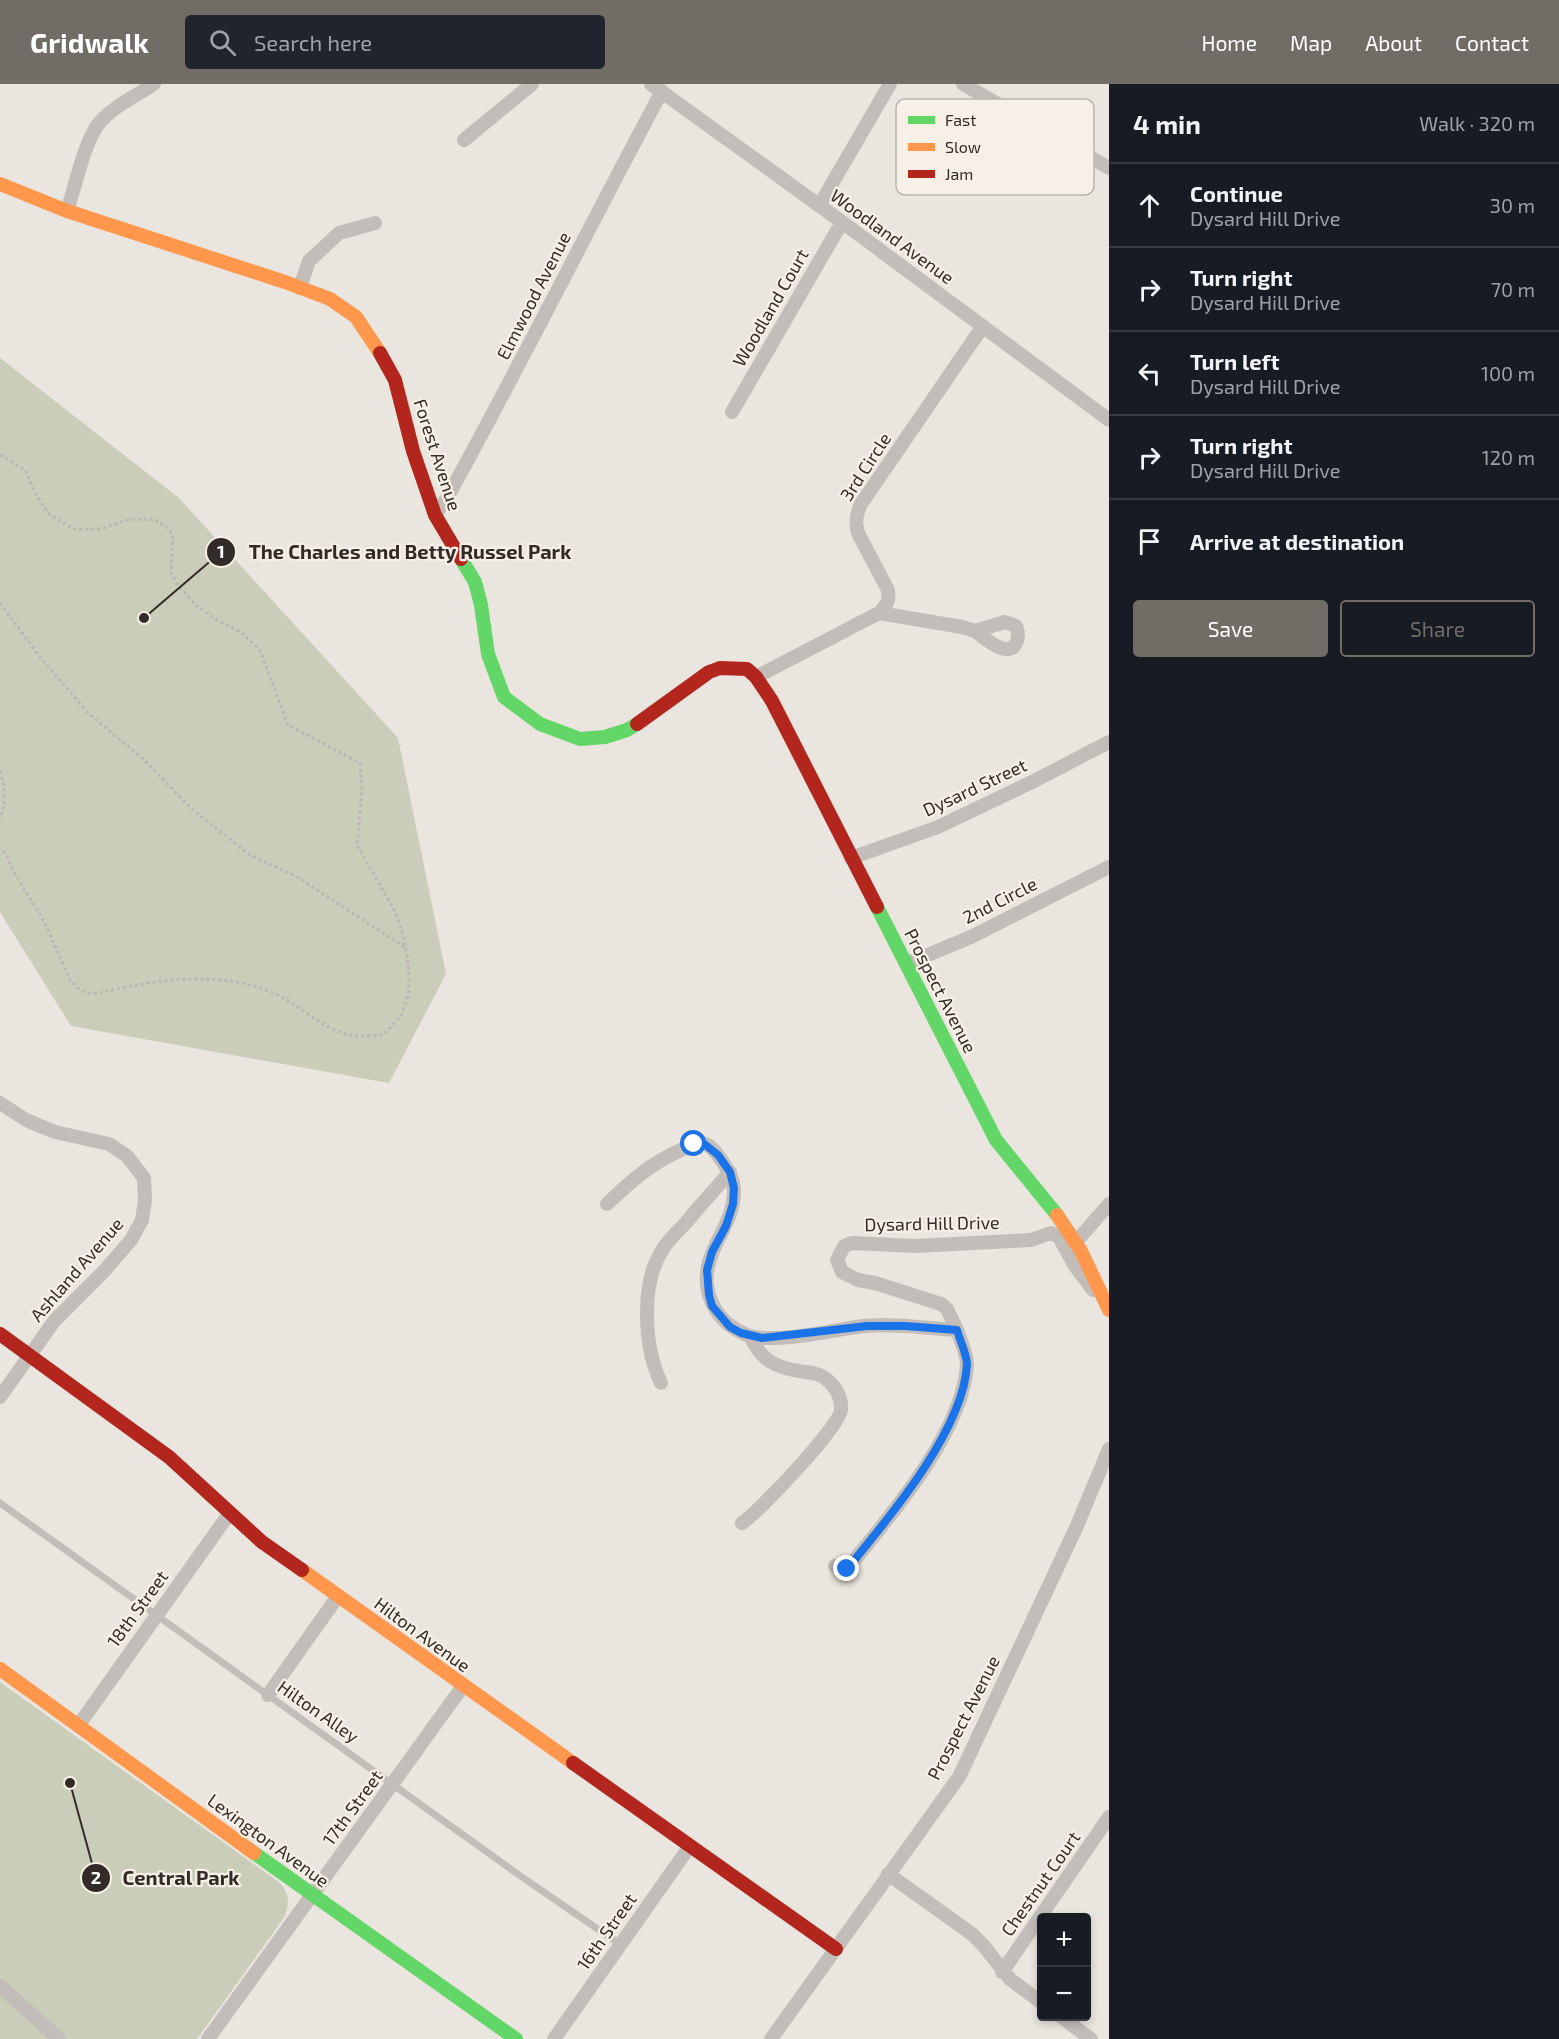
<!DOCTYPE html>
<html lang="en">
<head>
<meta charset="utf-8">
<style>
	body { margin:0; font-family:"Exo 2",sans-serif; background:#20242c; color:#f1f3f6 }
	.controls { position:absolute; right:18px; bottom:18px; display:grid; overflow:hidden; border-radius:6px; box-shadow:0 3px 9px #0003 }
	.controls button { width:54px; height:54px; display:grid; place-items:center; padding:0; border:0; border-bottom:2px solid #363941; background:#171b24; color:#f1f3f6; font:30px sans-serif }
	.stop { position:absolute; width:18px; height:18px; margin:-14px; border:4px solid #1a73e8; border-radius:50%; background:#fff }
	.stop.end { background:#1a73e8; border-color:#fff; box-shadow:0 2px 6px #0008 }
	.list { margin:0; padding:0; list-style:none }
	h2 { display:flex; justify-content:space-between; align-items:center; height:78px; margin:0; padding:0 24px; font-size:26px }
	h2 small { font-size:20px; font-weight:400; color:#9ea1a6 }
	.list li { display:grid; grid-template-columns:39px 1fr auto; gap:18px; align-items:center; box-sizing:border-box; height:84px; padding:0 24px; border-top:2px solid #363941 }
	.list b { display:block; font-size:22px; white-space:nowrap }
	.list p { margin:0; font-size:20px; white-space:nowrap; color:#9ea1a6 }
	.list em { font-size:20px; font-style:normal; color:#9ea1a6 }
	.actions { display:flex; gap:12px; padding:18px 24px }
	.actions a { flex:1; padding:14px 0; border:2px solid #726c67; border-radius:6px; text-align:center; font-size:21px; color:#726c67 }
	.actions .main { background:#726c67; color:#fff }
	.icon { flex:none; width:33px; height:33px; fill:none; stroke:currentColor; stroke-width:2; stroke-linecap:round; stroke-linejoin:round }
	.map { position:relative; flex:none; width:1109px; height:1955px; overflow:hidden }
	header { display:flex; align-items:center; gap:36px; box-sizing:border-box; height:84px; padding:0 30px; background:#726c67; color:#fff }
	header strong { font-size:28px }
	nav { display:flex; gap:33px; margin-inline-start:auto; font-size:21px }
	.search { width:420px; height:54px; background:#20242c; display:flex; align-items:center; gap:15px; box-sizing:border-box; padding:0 21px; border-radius:6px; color:#9ea1a6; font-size:22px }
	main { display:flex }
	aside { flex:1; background:#171b24 }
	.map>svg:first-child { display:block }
	.green { fill:#cacdba }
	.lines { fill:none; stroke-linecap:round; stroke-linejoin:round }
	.path { stroke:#bbb6b1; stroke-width:3; stroke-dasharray:3 3; stroke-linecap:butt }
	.lane { stroke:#c2bdb8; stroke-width:7 }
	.street { stroke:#c2bdb8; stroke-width:14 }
	.fast { stroke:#63d668; stroke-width:14 }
	.slow { stroke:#ff974d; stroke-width:14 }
	.jam { stroke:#b3261e; stroke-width:14 }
	.route { stroke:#1a73e8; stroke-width:8 }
	.labels { text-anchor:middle; stroke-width:4.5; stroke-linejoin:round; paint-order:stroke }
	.street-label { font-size:18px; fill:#322b27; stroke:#f6f0e6 }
	.key { fill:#f6f0e6; stroke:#bbb5ad; stroke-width:1.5 }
	.key-label { font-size:16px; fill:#322b27 }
	.leader { fill:none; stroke:#322b27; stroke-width:2 }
	.callout-dot { fill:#322b27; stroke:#f6f0e6; stroke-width:2 }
	.mark-label { font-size:18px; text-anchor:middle; font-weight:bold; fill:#fff }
	.callout-label { font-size:20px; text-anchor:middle; font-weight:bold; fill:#322b27; stroke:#f6f0e6; stroke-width:4.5; stroke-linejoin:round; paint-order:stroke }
</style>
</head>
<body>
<header>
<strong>Gridwalk</strong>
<div class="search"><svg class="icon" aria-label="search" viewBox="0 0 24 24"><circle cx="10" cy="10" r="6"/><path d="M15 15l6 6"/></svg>Search here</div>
<nav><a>Home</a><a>Map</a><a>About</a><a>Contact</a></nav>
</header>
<main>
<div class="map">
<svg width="1109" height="1955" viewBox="0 0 1109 1955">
	<rect width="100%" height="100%" fill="#eae5de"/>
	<path class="green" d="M0,274l179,140 219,240 48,236 -57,109 -318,-57 -71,-114z
		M0,1598l280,201c10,11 10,23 3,36l-86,120h-197z"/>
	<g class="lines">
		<path class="path" d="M0,371l25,15 11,25 14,20 24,14h27l26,-9 27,-1 12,8 7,8 -2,38 8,14 17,18 21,15 24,12 19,18 28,75 72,38 2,27 -5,55 39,68 8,25 4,26 1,28 -8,24 -18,19c-9,0 -19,2 -28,1 -28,-4 -48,-25 -72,-38 -54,-30 -127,-19 -184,-5h-11l-8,-3 -10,-10 -26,-59 -29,-47 -9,-20 -6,-5
			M0,519l40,54 48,56 55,46 50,51 57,45 46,21 110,72
			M0,687c5,15 6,33 0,48"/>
		<path class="lane" d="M0,1419l519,372 102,70"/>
		<path class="street" d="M651,0l191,138 267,198
			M963,0l146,84
			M464,56l68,-56
			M819,122l71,-122
			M67,127c8,-24 18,-72 33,-89 14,-16 36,-26 54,-38
			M300,204l9,-27 30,-28 36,-10
			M732,328l110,-190
			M435,431l12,-17c74,-134 142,-271 215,-407
			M879,529l83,14 13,4
			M1005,538l11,4c5,11 0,28 -15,22 -9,-3 -18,-11 -26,-17z
			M756,593l123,-64c7,-7 11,-12 9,-23l-30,-57c-3,-11 -2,-19 3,-29l122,-178
			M851,774l87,-31 96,-46 75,-39
			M906,880l65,-27 138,-70
			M0,1019l26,17 29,12 54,12 18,12 17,22 1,22 -3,20 -11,20 -26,30 -50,50 -55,77
			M607,1120c23,-22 44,-41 74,-54 6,-3 14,-8 21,-7 9,1 16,12 20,18 6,9 12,18 12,30 0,23 -12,39 -21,60 -16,36 0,72 37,85 11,23 23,31 49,35 9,2 18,1 26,7 10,8 17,19 16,32 -1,16 -82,102 -99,113
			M1076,1158l33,-38
			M957,1246l-10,-21 -6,-5 -66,-21 -17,-3 -16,-8 -5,-12 7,-14 8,-3 63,3 116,-6 20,-7 8,4 16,29 18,24
			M750,1252c33,7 80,-6 114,-10 31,-3 62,2 93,4 4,11 10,24 10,35 -4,67 -78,153 -120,204l-12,-3
			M661,1299c-17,-36 -21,-100 2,-134 5,-9 14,-17 21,-24 15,-18 30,-35 46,-53
			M268,1611l70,-99
			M78,1642l151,-212
			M888,1790l84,60 11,11 27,34 32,24
			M1002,1888l107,-155
			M0,1902l59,53
			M1060,1932l31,23
			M208,1955l255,-353
			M554,1955l136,-193
			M771,1955l188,-262 117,-249 33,-79"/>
		<path class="fast" d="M461,475l14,23 6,23 7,49 16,43 36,27 40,15 25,-2 22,-7 10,-6
			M877,823l119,233 61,75
			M254,1769l262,186"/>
		<path class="slow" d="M0,100l67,27 218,71 45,17 26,18 24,36
			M1057,1131l24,36 28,59
			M302,1486l271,193
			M0,1585l254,184"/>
		<path class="jam" d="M380,269l15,27 18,71 22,64 26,44
			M637,640l72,-52 11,-4 27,1 9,8 16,24 105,206
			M0,1250l169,123 93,85 40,28
			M573,1679l263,186"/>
	</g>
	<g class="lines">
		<path class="route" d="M694,1060l9,-1 15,12 12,17 4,16 -1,16 -7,22 -14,26 -5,18 2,25 3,11 18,21 11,6 21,5 105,-12h38l52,4c3,11 10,24 10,35 -4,66 -79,154 -120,204"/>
	</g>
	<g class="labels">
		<g class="street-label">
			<text transform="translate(892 153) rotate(36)" y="6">Woodland Avenue</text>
			<text transform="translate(534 212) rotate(-63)" y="6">Elmwood Avenue</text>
			<text transform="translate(771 224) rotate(-60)" y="6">Woodland Court</text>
			<text transform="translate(437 371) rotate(72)" y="6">Forest Avenue</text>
			<text transform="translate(866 383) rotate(-57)" y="6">3rd Circle</text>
			<text transform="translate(975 704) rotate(-25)" y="6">Dysard Street</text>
			<text transform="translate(1000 817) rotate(-27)" y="6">2nd Circle</text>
			<text transform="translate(940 907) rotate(63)" y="6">Prospect Avenue</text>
			<text transform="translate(932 1140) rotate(-1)" y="6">Dysard Hill Drive</text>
			<text transform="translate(77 1186) rotate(-49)" y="6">Ashland Avenue</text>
			<text transform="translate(138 1525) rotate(-54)" y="6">18th Street</text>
			<text transform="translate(422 1551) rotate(36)" y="6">Hilton Avenue</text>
			<text transform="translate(318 1628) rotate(35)" y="6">Hilton Alley</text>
			<text transform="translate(964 1634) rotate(-63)" y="6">Prospect Avenue</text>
			<text transform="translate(353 1724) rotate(-54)" y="6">17th Street</text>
			<text transform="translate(268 1757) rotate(36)" y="6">Lexington Avenue</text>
			<text transform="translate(1041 1800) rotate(-55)" y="6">Chestnut Court</text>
			<text transform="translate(607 1848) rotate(-55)" y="6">16th Street</text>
		</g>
	</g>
	<rect x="896" y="15" width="198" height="96" rx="9" class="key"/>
	<rect x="908" y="32" width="27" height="8" fill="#63d668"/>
	<rect x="908" y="59" width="27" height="8" fill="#ff974d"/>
	<rect x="908" y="86" width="27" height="8" fill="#b3261e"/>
	<g class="key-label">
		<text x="945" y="42">Fast</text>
		<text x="945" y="69">Slow</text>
		<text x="945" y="96">Jam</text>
	</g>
	<path class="leader" d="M144 534L221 468M70 1699L96 1794"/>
	<g class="callout-dot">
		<circle cx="144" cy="534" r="6"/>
		<circle cx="70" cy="1699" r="6"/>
		<circle cx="221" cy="468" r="15"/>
		<circle cx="96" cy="1794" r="15"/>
	</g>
	<g class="mark-label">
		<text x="221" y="474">1</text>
		<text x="96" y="1800">2</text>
	</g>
	<g class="callout-label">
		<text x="410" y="475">The Charles and Betty Russel Park</text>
		<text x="181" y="1801">Central Park</text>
	</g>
</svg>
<div class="controls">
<button>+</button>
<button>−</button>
</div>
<div class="stop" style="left:694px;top:1060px"></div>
<div class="stop end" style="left:847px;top:1485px"></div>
</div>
<aside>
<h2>4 min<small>Walk · 320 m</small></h2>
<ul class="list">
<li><svg class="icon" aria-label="ahead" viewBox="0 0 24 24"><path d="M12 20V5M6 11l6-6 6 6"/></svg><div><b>Continue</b><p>Dysard Hill Drive</p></div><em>30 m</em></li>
<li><svg class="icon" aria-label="right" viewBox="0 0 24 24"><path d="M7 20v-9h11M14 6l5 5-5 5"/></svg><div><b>Turn right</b><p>Dysard Hill Drive</p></div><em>70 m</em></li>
<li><svg class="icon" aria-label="left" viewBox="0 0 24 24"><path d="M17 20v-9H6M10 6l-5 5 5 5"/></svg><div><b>Turn left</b><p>Dysard Hill Drive</p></div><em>100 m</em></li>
<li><svg class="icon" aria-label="right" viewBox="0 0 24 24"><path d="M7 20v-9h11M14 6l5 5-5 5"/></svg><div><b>Turn right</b><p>Dysard Hill Drive</p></div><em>120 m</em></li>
<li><svg class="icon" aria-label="arrive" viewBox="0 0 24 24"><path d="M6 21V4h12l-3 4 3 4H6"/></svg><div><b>Arrive at destination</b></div></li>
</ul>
<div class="actions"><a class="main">Save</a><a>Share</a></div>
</aside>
</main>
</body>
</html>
